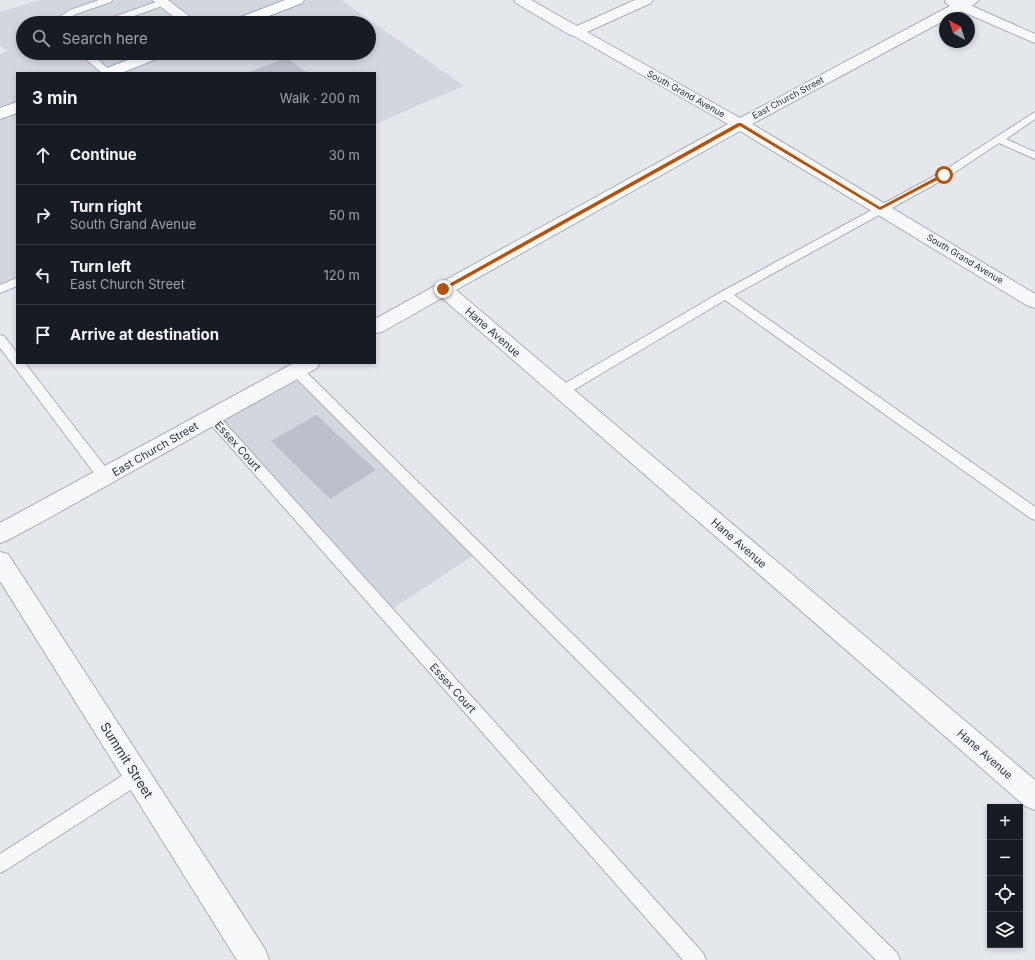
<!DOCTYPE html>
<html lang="en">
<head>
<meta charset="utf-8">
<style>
	body { margin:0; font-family:Inter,sans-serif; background:#20242c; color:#f1f3f6 }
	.controls { position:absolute; right:12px; bottom:12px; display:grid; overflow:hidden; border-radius:0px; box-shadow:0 2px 6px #0003 }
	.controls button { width:36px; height:36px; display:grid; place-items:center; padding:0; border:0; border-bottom:1px solid #363941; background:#171b24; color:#f1f3f6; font:20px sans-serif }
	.compass { position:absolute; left:939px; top:12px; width:36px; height:36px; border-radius:50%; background:#171b24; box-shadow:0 2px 6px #0003; rotate:321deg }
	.stop { position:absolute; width:12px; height:12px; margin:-9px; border:3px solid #b45309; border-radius:50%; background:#fff }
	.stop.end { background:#b45309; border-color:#fff; box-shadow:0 1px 4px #0008 }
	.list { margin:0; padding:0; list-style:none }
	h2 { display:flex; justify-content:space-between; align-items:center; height:52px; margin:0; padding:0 16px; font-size:17px }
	h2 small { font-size:13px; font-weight:400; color:#9ea1a6 }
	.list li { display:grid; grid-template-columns:26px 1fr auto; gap:12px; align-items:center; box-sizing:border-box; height:60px; padding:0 16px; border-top:1px solid #363941 }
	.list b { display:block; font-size:15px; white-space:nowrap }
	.list p { margin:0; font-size:13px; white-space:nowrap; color:#9ea1a6 }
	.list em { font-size:13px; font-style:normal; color:#9ea1a6 }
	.icon { flex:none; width:22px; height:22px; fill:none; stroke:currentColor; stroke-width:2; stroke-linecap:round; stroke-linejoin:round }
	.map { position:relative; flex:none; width:1035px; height:960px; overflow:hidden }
	.search { position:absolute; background:#171b24; box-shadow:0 2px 6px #0003; left:16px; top:16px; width:360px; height:44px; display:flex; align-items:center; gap:10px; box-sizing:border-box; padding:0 14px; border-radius:22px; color:#9ea1a6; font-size:15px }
	.panel { position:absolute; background:#171b24; box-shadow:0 2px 6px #0003; left:16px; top:72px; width:360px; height:292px; border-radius:0px }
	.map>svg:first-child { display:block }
	.built { fill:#d2d6de; fill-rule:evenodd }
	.building { fill:#bbc0ca }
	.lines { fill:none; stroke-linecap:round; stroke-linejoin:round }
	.service-casing { stroke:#a9aeb7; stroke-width:2 }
	.minor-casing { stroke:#a9aeb7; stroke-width:2 }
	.primary-casing { stroke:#a3abb8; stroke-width:2 }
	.service { fill:#f7f8fa; fill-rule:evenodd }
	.minor { fill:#f7f8fa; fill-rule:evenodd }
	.primary { fill:#fff; fill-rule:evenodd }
	.route { fill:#b45309 }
	.labels { text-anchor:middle; stroke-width:3.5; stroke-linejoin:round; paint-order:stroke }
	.far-street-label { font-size:9px; fill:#2b3445; stroke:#f4f6f9 }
	.street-label { font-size:11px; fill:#2b3445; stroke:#f4f6f9 }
	.near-street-label { font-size:13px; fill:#2b3445; stroke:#f4f6f9 }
</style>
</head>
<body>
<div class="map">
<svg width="1035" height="960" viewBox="0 0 1035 960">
	<rect width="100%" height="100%" fill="#e4e7ec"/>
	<path class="built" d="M40,0h301l123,86 -89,38v-51h-358v211l-17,7v-237l7,-3 -7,-6v-33zM23,23h346v30h-346z
		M295,367l187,183 -96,63 -181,-199z"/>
	<path class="building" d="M287,58l20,15h-61z
		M316,415l60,55 -46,29 -59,-58z"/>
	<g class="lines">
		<g class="service-casing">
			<path id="service" d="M99,0h13l-1,2 -35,12 -15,9h-11l20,-13z
				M162,0l3,1 1,2 -1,2 -51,18h-14l2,-2z
				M79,53h11l23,20h-11z
				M1035,112v7l-29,20 29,13v7l-36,-16 -51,34 -214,118 301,212v13l-5,-2 -305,-218 -158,94 -5,2 -5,-2 -2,-3 2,-3 164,-96 219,-119z
				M17,278v8l-17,7v-8z
				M0,335l4,1 13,17v10h8l85,110 2,4 -2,4 -5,1 -5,-1 -87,-116 -13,-17z
				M296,366l5,1 596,586 3,7h-24l-585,-587 -1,-3 1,-3z
				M211,411l5,2 487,540 3,7h-23l-477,-541 -2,-3 2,-3z
				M137,768l6,2 3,6 -3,6 -137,88 -6,3v-19l131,-84z"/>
		</g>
		<g class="minor-casing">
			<path id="minor" d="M152,0h16l30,23h-16z
				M514,0h17l46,26 58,-26h18l-2,3 -64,29 153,86 210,-112 -5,-4 1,-2h33l-7,6 63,28v9l-74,-32 -12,7h-4v2l-193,104 283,170v14l-7,-2 -288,-175 -284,159 579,490v30l-10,-4 -583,-508 -60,34 -7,1v-14l353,-195 -154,-88 -4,-1 -54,-32z
				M294,363h26l-3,5 -270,151 -39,21 -8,3v-20z
				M0,552l8,2 257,395 4,11h-32l-237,-379z"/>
		</g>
		<g class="primary-casing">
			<path id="primary" d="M285,0h19l-2,3 -51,20h-20l2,-3z
				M146,53h20l-2,3 -43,17h-22l3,-3z
				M17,102v11l-17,6v-11z"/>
		</g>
		<use href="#service" class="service"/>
		<use href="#minor" class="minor"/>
		<use href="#primary" class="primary"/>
	</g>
	<path class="route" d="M738,123h3l139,84 62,-33 5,1 -67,35 -140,-84 -295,164 -5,-1z"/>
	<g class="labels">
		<g class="far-street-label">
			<text transform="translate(686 94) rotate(29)" y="3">South Grand Avenue</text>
			<text transform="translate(788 98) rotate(-28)" y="3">East Church Street</text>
			<text transform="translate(965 259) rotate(31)" y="3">South Grand Avenue</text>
		</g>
		<g class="street-label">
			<text transform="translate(493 332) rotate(41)" y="4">Hane Avenue</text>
			<text transform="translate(238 446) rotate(48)" y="4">Essex Court</text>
			<text transform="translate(155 449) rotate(-30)" y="4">East Church Street</text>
			<text transform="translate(739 543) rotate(41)" y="4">Hane Avenue</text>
			<text transform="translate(453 688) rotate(48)" y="4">Essex Court</text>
			<text transform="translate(985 754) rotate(41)" y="4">Hane Avenue</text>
		</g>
		<g class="near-street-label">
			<text transform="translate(127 760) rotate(58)" y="5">Summit Street</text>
		</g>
	</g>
</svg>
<div class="controls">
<button>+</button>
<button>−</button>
<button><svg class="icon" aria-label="locate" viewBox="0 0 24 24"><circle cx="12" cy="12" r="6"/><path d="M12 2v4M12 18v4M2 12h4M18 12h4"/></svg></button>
<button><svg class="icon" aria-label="layers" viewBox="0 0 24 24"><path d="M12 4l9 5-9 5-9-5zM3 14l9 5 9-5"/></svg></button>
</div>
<svg class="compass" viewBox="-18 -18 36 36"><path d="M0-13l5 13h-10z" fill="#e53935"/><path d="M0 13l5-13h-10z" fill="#9ea1a6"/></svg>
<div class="stop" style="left:944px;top:175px"></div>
<div class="stop end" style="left:443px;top:289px"></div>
<div class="search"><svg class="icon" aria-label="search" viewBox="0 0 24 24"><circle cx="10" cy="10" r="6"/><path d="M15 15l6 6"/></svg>Search here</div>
<section class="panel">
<h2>3 min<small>Walk · 200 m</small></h2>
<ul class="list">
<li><svg class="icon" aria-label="ahead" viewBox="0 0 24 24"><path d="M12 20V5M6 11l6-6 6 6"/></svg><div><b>Continue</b></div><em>30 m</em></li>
<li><svg class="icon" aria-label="right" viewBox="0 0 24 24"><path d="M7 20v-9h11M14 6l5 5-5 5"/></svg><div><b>Turn right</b><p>South Grand Avenue</p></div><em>50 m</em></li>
<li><svg class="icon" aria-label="left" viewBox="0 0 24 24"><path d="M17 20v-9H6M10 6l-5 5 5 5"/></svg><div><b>Turn left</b><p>East Church Street</p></div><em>120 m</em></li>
<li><svg class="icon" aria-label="arrive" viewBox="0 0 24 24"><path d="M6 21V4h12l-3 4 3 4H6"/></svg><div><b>Arrive at destination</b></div></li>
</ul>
</section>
</div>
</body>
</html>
